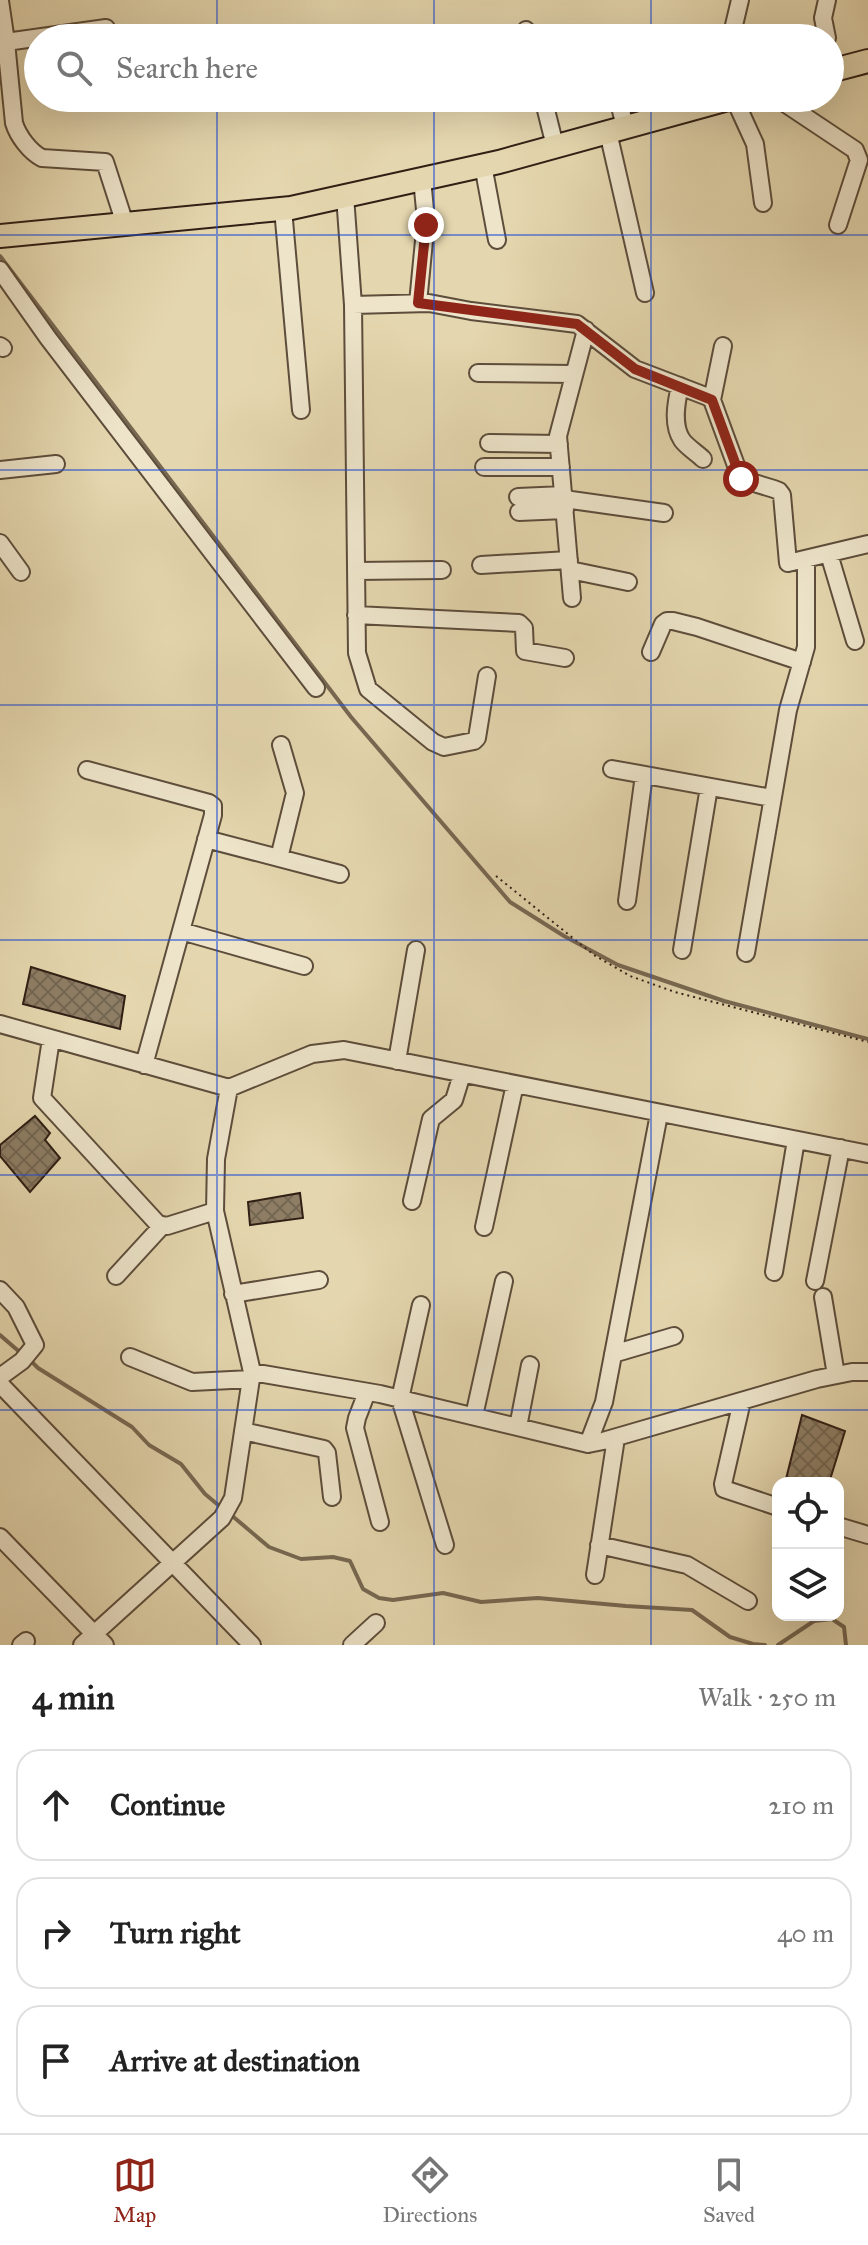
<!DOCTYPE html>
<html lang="en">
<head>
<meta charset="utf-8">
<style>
	body { margin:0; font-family:"IM FELL Great Primer",serif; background:#f2f2f2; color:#222 }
	.controls { position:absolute; right:24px; bottom:24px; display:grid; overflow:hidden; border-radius:16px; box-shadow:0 8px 32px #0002 }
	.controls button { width:72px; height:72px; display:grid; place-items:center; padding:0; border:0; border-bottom:2px solid #e0e0e0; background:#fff; color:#222; font:40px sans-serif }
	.stop { position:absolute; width:24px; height:24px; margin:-18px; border:6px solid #8f2418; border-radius:50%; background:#fff }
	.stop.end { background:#8f2418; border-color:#fff; box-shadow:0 2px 8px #0008 }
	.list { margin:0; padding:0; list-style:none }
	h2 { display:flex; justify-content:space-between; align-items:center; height:104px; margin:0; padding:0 32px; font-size:34px }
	h2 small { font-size:26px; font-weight:400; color:#767676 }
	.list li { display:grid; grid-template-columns:52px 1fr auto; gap:24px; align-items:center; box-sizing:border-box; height:112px; margin:0 16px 16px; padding:0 16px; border:2px solid #e0e0e0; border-radius:24px }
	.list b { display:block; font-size:30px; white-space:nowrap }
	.list em { font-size:26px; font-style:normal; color:#767676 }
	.icon { flex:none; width:44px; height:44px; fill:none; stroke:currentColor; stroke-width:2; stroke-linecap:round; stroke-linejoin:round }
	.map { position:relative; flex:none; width:868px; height:1645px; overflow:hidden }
	.search { position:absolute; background:#fff; box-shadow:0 8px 32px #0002; left:24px; right:24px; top:24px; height:88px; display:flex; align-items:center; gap:20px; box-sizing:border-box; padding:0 28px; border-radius:44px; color:#767676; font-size:30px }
	.sheet { height:488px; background:#fff }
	nav { display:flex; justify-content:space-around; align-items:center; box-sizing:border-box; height:112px; border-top:2px solid #e0e0e0; background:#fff; font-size:22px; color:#767676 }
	nav a { display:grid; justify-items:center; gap:4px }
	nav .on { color:#8f2418 }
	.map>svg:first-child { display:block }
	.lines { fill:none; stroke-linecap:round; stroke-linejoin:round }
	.stream { stroke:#776852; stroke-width:4 }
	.building { fill:url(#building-cross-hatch); stroke:#301f15; stroke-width:2 }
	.minor-casing { stroke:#5d4d3b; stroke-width:20 }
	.major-casing { stroke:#301f15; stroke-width:26 }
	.path { stroke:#301f15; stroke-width:2; stroke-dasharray:2 4; stroke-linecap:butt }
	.minor { stroke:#ede4ca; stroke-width:16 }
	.major { stroke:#e4d6ae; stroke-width:22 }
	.route { stroke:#8f2418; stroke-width:10 }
	.grid { fill:none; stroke:#1d4ed8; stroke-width:2; stroke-opacity:0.55 }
</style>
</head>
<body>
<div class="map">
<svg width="868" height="1645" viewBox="0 0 868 1645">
	<defs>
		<pattern id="building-cross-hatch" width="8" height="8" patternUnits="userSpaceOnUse" patternTransform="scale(2)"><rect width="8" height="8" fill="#8e7e65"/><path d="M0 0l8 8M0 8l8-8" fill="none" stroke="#746752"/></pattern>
	</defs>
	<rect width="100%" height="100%" fill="#e4d6ae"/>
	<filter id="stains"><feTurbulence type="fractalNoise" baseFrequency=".0025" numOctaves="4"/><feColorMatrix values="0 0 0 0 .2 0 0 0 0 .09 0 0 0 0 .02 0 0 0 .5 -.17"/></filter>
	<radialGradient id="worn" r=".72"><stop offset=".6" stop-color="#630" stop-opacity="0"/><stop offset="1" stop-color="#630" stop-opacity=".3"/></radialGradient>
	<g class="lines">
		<path class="stream" d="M0,256l351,461 159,185 54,34 54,29 106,36 144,38
			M0,1335l22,19
			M29,1359l9,9 94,59 17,18 32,19 24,30 18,15
			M230,1514l39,33 32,12 32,-2 17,4 13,28 16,9 14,2 50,-7 38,9 57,-4 88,8 66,4 38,27 23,7 12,1
			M778,1645l36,-24 18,-2 12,8 2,18"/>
	</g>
	<path class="building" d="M31,967l94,29 -5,33 -97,-25z
		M35,1116l15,17 -5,7 15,18 -30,34 -30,-36v-11z
		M300,1193l3,25 -53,7 -2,-23z
		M802,1415l43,16 -16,52h-44z"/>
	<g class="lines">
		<g class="minor-casing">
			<path id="minor" d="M827,0l-4,18 4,20
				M0,1l6,41 8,81c4,13 16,29 28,35l63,4 20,62
				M526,30l2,8
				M731,38l9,-38
				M6,42l100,-14
				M543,98l12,48
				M618,98l7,29
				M734,98l21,46 8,59
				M777,98l78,52 4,10 -21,65
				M608,132l37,161
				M483,165l14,75
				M345,196l8,109 4,348 11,36 65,53 11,5 30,-6 3,-3 10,-62
				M283,209l18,201
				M0,270l48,68 268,350
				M418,303l8,-83 -4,-41
				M353,305l76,-2 42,8 106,13 58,45 73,28 4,3 29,79 33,10 5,2 3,4 6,68 80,-19
				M0,346l3,2
				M478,373l95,1
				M680,386c-4,17 -8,39 2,54 5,7 15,13 21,19
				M712,400l11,-54
				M489,443l70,1
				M484,467h77
				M0,470l56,-6
				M518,497l46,-2
				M564,499l100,14
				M519,512l46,-2
				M0,543l21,29
				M829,554l26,87
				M481,565l88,-5
				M570,570l58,12
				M356,571l86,-1
				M572,598l-14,-162 28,-106
				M356,615l163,8 5,5 1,23 40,7
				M651,652l12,-28 4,-3h6l24,6 105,35
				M612,769l160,29
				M87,770l122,33 4,3v9l-69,250
				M206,839l134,35
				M279,858l16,-65 -14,-48
				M627,901l17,-126
				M181,931l123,35
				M682,950l27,-163
				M746,953l42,-243 18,-63v-87
				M0,1024l229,64 83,-34 32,-4 524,104
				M51,1039l-9,59 116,126 9,2 48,-15
				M397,1061l19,-111
				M412,1201l19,-82 23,-19 8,-26
				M484,1227l31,-143
				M774,1272l22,-132
				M116,1276l45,-49
				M815,1281l26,-133
				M0,1290l16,17 19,38 -13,16 -22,16
				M233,1294l86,-14
				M823,1297l13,78
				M421,1305l-21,94 45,146
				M613,1354l61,-18
				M130,1357l62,25 59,-3
				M252,1372l128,22 208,50 15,-3 214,-62 35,-7h16
				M0,1384l252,261
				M367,1392l-10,26 -2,10 25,94
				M742,1401l-19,83 1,5 54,18
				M474,1416l30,-135
				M518,1427l12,-62
				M243,1431l81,18 3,4 5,44
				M588,1444l16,-42 55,-288
				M838,1526l30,9
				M0,1537l105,108
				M599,1545l88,20 61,36
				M595,1575l21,-137
				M21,1645l5,-4
				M82,1645l140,-127 11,-20 19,-126 -37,-161 1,-52 13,-71
				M352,1645l24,-22"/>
		</g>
		<g class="major-casing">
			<path id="major" d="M830,71l38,-10
				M0,236l291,-28 208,-46 233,-64"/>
		</g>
		<path class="path" d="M496,876l98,79 36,21 45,16 193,50"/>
		<use href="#minor" class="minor"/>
		<use href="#major" class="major"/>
	</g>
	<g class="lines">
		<path class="route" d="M426,225l-8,78 159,21 58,45 77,31 29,79"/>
	</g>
	<path class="grid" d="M217,0v38M434,0v38M651,0v38M217,98v1547M434,98v1547M651,98v1547M0,235h868M0,470h868M0,705h868M0,940h868M0,1175h868M0,1410h868"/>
	<rect width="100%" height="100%" filter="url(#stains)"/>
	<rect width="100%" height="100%" fill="url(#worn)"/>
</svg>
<div class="controls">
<button><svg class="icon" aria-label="locate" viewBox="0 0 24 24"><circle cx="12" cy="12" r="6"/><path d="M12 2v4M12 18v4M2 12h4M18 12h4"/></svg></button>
<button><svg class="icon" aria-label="layers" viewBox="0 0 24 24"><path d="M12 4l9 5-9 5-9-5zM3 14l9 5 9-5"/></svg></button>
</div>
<div class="stop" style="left:741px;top:479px"></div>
<div class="stop end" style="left:426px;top:225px"></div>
<div class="search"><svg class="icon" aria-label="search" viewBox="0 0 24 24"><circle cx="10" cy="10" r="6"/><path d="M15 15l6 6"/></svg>Search here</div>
</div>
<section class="sheet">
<h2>4 min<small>Walk · 250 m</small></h2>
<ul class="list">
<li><svg class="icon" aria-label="ahead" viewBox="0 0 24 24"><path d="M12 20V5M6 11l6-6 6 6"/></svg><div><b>Continue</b></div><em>210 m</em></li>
<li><svg class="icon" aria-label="right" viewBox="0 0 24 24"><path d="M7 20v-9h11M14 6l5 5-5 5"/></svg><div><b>Turn right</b></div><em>40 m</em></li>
<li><svg class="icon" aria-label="arrive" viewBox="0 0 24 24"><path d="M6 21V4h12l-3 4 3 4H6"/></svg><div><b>Arrive at destination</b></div></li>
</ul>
</section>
<nav>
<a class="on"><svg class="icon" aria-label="map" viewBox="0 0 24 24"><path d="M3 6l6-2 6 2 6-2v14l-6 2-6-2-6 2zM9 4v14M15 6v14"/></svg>Map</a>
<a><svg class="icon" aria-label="directions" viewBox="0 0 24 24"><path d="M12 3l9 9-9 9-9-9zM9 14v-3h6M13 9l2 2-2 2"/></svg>Directions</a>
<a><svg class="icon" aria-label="saved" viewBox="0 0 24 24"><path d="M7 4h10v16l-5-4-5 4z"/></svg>Saved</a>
</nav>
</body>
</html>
